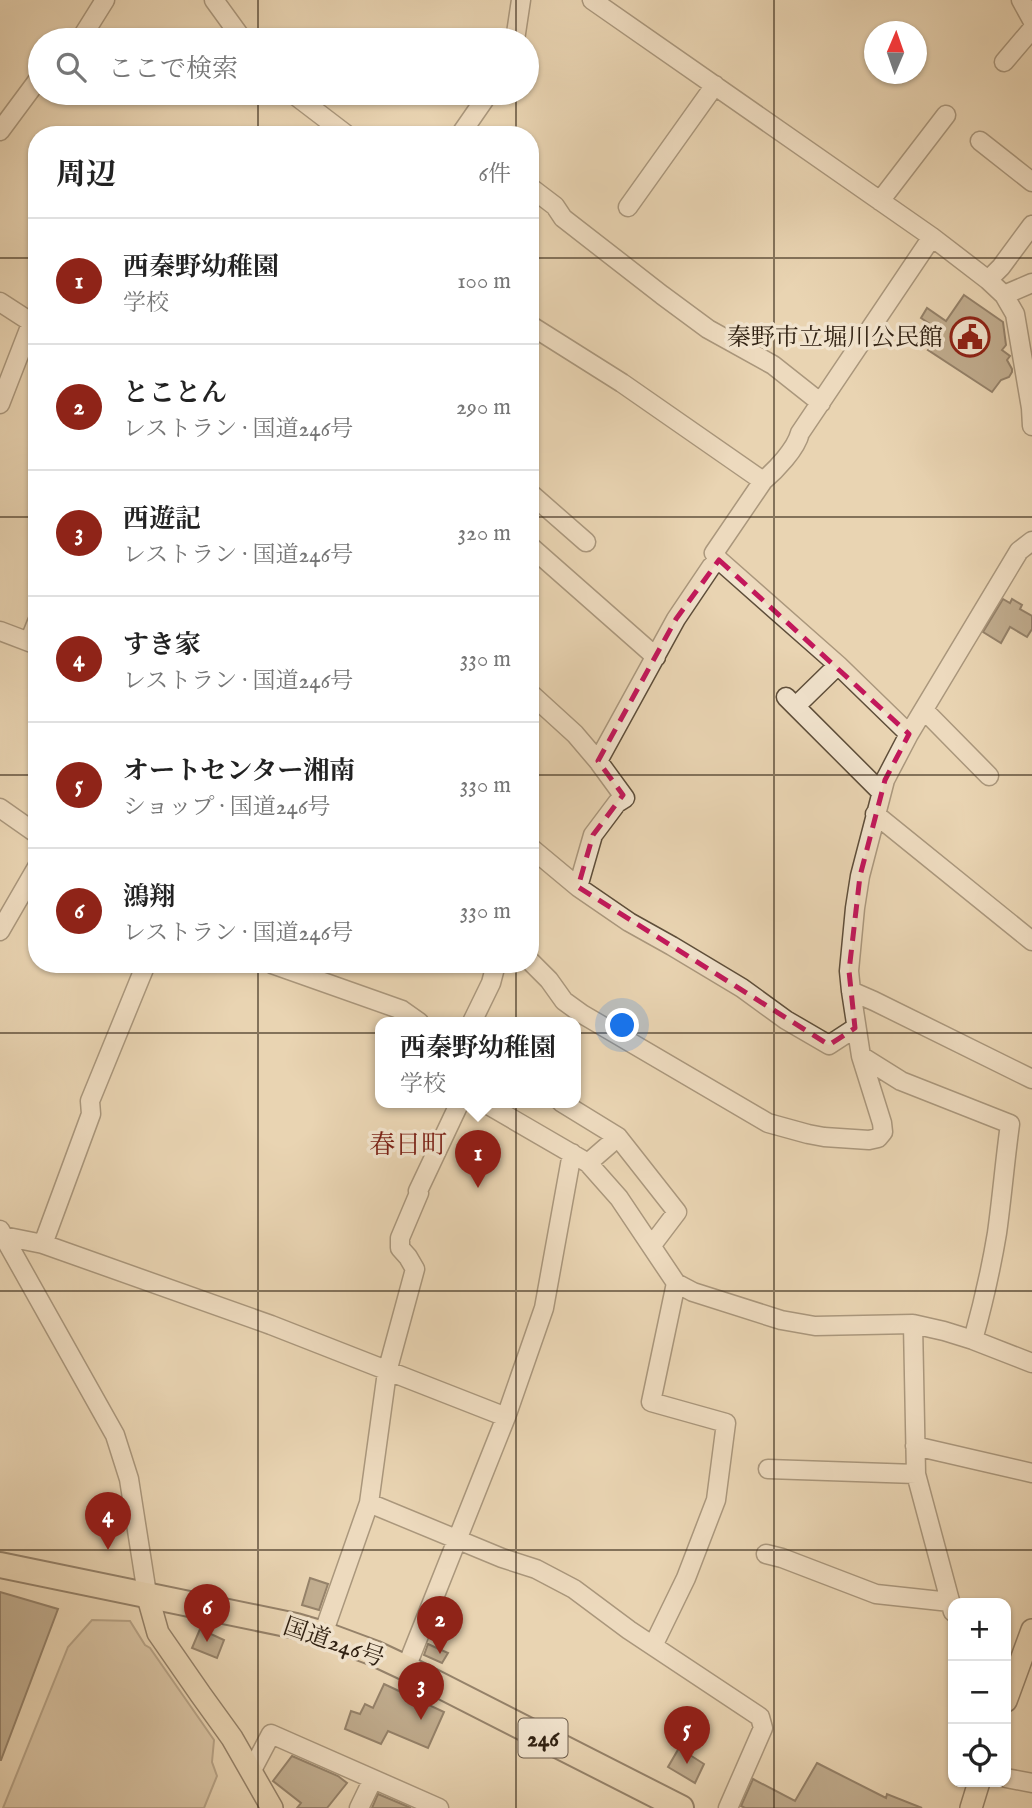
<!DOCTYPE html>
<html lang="ja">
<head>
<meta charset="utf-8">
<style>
	body { margin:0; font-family:"IM FELL English","Noto Serif JP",serif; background:#f6f6f6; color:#222 }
	.controls { position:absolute; right:21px; bottom:21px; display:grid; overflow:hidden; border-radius:14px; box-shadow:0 2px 5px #0004 }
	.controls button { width:63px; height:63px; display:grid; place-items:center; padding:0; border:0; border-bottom:2px solid #e0e0e0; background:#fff; color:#222; font:35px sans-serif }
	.compass { position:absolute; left:864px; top:21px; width:63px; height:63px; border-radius:50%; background:#fff; box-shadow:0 2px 5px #0004; rotate:2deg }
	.you { position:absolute; left:623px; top:1026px; width:24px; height:24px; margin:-18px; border:5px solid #fff; border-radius:50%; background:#1a73e8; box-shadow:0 0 0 10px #1a73e833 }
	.badge { display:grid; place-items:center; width:46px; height:46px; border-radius:50%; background:#8f2418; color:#fff; font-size:23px; font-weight:700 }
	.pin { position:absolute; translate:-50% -58px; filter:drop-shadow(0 2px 4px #0008) }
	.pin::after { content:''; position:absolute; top:37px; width:24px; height:21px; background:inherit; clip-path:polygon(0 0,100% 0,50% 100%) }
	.popup { position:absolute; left:375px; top:1017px; width:206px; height:91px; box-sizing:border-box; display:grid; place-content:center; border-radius:14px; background:#fff; filter:drop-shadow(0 2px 5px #0005); font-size:23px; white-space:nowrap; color:#767676 }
	.popup b { font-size:26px; color:#222 }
	.popup::after { content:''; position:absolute; left:50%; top:100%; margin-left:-14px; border:14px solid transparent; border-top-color:#fff }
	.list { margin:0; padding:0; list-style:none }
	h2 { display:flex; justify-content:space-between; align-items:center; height:91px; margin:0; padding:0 28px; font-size:30px }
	h2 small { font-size:23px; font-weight:400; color:#767676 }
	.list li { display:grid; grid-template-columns:46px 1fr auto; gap:21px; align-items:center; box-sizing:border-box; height:126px; padding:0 28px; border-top:2px solid #e0e0e0 }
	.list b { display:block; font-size:26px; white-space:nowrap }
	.list p { margin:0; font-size:23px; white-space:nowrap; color:#767676 }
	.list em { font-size:23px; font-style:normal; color:#767676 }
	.icon { flex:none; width:38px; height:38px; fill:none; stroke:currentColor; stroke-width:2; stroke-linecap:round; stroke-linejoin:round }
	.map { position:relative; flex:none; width:1032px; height:1808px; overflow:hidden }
	.search { position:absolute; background:#fff; box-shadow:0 2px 5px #0004; left:28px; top:28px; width:511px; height:77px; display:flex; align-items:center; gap:18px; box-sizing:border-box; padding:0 24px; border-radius:38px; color:#767676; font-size:26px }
	.panel { position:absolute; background:#fff; box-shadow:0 2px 5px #0004; left:28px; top:126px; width:511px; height:847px; border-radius:28px }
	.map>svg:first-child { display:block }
	.green { fill:#cab697; stroke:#7d6c54; stroke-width:2 }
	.building { fill:#907e65; stroke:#302112; stroke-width:2 }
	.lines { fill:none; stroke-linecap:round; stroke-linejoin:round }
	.minor-casing { stroke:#5e4e3a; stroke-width:21 }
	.major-casing { stroke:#302112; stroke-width:24 }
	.highway-casing { stroke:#302112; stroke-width:28 }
	.minor { stroke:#f1e3cd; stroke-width:18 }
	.major { stroke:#e9d4b2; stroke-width:21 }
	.highway { stroke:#e9d4b2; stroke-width:24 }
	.marked { fill:none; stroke:#c2185b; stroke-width:5; stroke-dasharray:14 9; stroke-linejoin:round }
	.grid { fill:none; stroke:#302112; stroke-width:2; stroke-opacity:0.55 }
	.labels { text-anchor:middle; stroke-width:7; stroke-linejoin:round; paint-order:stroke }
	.shield { fill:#f1e3cd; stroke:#6a5b4a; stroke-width:2 }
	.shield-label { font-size:23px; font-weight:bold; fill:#302112 }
	.poi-label { font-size:24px; fill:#302112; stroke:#f1e3cd; text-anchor:end }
	.street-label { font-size:24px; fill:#302112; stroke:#f1e3cd }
	.neighbourhood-label { font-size:26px; fill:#7a1f14; stroke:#f1e3cd }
</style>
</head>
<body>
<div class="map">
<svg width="1032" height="1808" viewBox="0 0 1032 1808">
	<rect width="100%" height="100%" fill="#e9d4b2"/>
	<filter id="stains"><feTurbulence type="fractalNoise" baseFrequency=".00286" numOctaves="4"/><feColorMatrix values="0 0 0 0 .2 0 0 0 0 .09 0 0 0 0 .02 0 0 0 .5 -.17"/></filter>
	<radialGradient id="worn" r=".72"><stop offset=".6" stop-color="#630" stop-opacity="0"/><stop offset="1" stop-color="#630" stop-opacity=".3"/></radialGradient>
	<path class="green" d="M92,1620l38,1 15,24 5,3 64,92 -2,22 5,14 -13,32h-201l65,-161z"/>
	<path class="building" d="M964,295l39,27 3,23 -4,5 8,6 -3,4 5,9v3l-3,5 -8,3 -9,12 -64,-42 2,-2 -2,-2 11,-16 -18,-12 6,-10 19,13z
		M1003,599l7,4 2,-4 10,6 -2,4 12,7v13l-5,8 -17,-10 -9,16 -18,-11z
		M310,1578l18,6 -9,26 -17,-5z
		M0,1592l58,17 -57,151h-1z
		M200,1629l24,11 -7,18 -25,-10z
		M428,1644l20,9 -6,10 -18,-8z
		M384,1684l60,28 -16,36 -40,-17 -7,13 -36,-15 6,-18 9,3 5,-10 8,4z
		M679,1748l25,16 -9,19 -27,-16z
		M292,1756l46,20 9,7 -20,25h-30l4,-5 -28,-22z
		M817,1763l69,35 1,-4 35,14h-177l-4,-2 12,-27 42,22z
		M378,1794l33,14h-39z"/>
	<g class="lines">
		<g class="minor-casing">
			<path id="minor" d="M214,0l29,40
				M592,0l340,237 56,43 16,15 11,19 16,94 1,18
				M1021,0l11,20
				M80,40l25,-40
				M515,40l6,-40
				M1004,62l28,-33
				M292,93l55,42
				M0,131l40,-54
				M460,135l29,-42
				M980,141l52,41
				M530,187l25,19 8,12 99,77 46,34 65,36 48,38
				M880,201l66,-86
				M628,207l87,-122
				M988,280l13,-13 31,-42
				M1004,295l28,-12
				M0,302l37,24
				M530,325l92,58 141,98
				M0,404l31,-80
				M530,493l56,49
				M530,546l126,111
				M0,631l37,14
				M29,642l8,-20
				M530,693l45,41 23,27 27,37 -8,5 -24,32 -15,52
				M786,697l95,95
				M796,706l42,-41
				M924,710l65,66
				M909,734l-71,-69 -119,-105 -5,-7 49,-72c13,-11 33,-32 37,-48l132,-196
				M598,761l78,-142 35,-52 8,-7
				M0,808l37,26
				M875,814l157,127
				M530,847l48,40 51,35 43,24 70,42 44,32 43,25 26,-17
				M0,931l37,-64
				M530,961l19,19 15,21 18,13 186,109 40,11 16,3 45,3 9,-2 5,-6 -1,-9 -21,-67 -10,-65 -2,-20 6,-63 5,-32 25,-96 24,-46 110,-183 13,-10
				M272,964l130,46 17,12
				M851,991l23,10 158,78
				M472,1022l19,-39 5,-19
				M861,1056l40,25 109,43c-5,36 -8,73 -13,109 -6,36 -14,71 -24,107
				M483,1102l105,61 31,35 57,85 17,9 88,28 34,6 98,-2 31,7 29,9 59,23
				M561,1102l57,35 59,75 -25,33
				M588,1163l30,-26
				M0,1230l115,205 14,44 18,115
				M3,1236l40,8 228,81 235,92
				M43,1244l48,-130 -1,-13 56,-137
				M913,1324l3,150 37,138
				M915,1446l117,27
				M768,1469l148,5
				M369,1503l133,55 34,11 38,20 55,41 131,87 3,11 -35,80
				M766,1554l16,4 94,36 74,8
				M323,1634l46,-131 18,-131 28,-103 -7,-12 -8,-9v-10l19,-45 -1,-2 42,-89
				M653,1646l33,-68 30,-78 10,-77 -75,-21 25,-119
				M406,1668l100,-251 38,-109 28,-155
				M252,1770l19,-36 168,74
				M1006,1778l26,5
				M359,1808l14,-29"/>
		</g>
		<g class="major-casing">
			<path id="major" d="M147,1594l11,39 43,62 31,43 40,70
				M1006,1701l26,-71
				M971,1808l8,-26"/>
		</g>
		<g class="highway-casing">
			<path id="highway" d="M0,1565l296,61 27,8 51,19 32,15 275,140"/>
		</g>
		<use href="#minor" class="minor"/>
		<use href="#major" class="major"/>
		<use href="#highway" class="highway"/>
	</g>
	<path d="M0 0H1032V1808H0ZM719,560l190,174 -24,46 -25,96 -11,95 6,57 -26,17 -251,-158 15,-52 30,-40 -25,-34 78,-142z" fill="#e9d4b2" fill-opacity=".55" fill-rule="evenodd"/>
	<path class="marked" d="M719,560l190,174 -24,46 -25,96 -11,95 6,57 -26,17 -251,-158 15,-52 30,-40 -25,-34 78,-142z"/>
	<path class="grid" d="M258,0v40M516,0v40M774,0v1808M258,93v42M516,93v42M0,258h37M530,258h502M0,517h37M530,517h502M0,775h37M530,775h502M258,964v844M516,964v844M0,1033h1032M0,1291h1032M0,1550h1032"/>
	<defs>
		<g id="civic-ring" transform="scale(2.0125)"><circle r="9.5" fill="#f1e3cd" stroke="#8f2418" stroke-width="1.5"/><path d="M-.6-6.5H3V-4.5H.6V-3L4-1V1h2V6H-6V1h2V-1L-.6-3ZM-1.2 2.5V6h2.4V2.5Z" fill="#8f2418"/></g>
	</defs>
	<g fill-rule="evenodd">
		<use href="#civic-ring" x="970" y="337"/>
	</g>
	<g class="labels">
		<rect class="shield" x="518.5" y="1718.5" width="49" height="39" rx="5"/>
		<g class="shield-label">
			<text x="543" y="1746">246</text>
		</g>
		<g class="poi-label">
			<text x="943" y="345">秦野市立堀川公民館</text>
		</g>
		<g class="street-label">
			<text transform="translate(334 1642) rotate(19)" y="8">国道246号</text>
		</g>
		<g class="neighbourhood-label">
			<text x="408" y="1153">春日町</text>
		</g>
	</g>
	<rect width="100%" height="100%" filter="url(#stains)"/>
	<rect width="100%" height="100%" fill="url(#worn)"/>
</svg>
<div class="controls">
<button>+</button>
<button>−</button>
<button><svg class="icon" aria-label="locate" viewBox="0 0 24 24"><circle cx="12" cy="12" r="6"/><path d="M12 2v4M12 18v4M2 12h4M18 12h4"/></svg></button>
</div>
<svg class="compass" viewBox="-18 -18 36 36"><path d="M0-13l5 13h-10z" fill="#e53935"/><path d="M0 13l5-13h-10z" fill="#767676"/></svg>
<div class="you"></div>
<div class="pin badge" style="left:478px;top:1188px">1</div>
<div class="popup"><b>西秦野幼稚園</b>学校</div>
<div class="pin badge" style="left:440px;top:1654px">2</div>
<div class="pin badge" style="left:421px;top:1720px">3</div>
<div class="pin badge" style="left:108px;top:1550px">4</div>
<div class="pin badge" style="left:687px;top:1764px">5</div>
<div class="pin badge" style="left:207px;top:1642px">6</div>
<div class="search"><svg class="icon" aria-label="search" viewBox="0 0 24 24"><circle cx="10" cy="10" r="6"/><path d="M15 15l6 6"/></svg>ここで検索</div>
<section class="panel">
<h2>周辺<small>6件</small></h2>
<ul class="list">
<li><span class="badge">1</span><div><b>西秦野幼稚園</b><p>学校</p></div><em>100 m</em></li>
<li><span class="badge">2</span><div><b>とことん</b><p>レストラン · 国道246号</p></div><em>290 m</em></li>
<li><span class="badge">3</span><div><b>西遊記</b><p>レストラン · 国道246号</p></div><em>320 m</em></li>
<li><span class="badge">4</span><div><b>すき家</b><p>レストラン · 国道246号</p></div><em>330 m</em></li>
<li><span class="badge">5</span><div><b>オートセンター湘南</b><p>ショップ · 国道246号</p></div><em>330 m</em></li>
<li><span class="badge">6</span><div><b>鴻翔</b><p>レストラン · 国道246号</p></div><em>330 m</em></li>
</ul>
</section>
</div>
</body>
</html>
